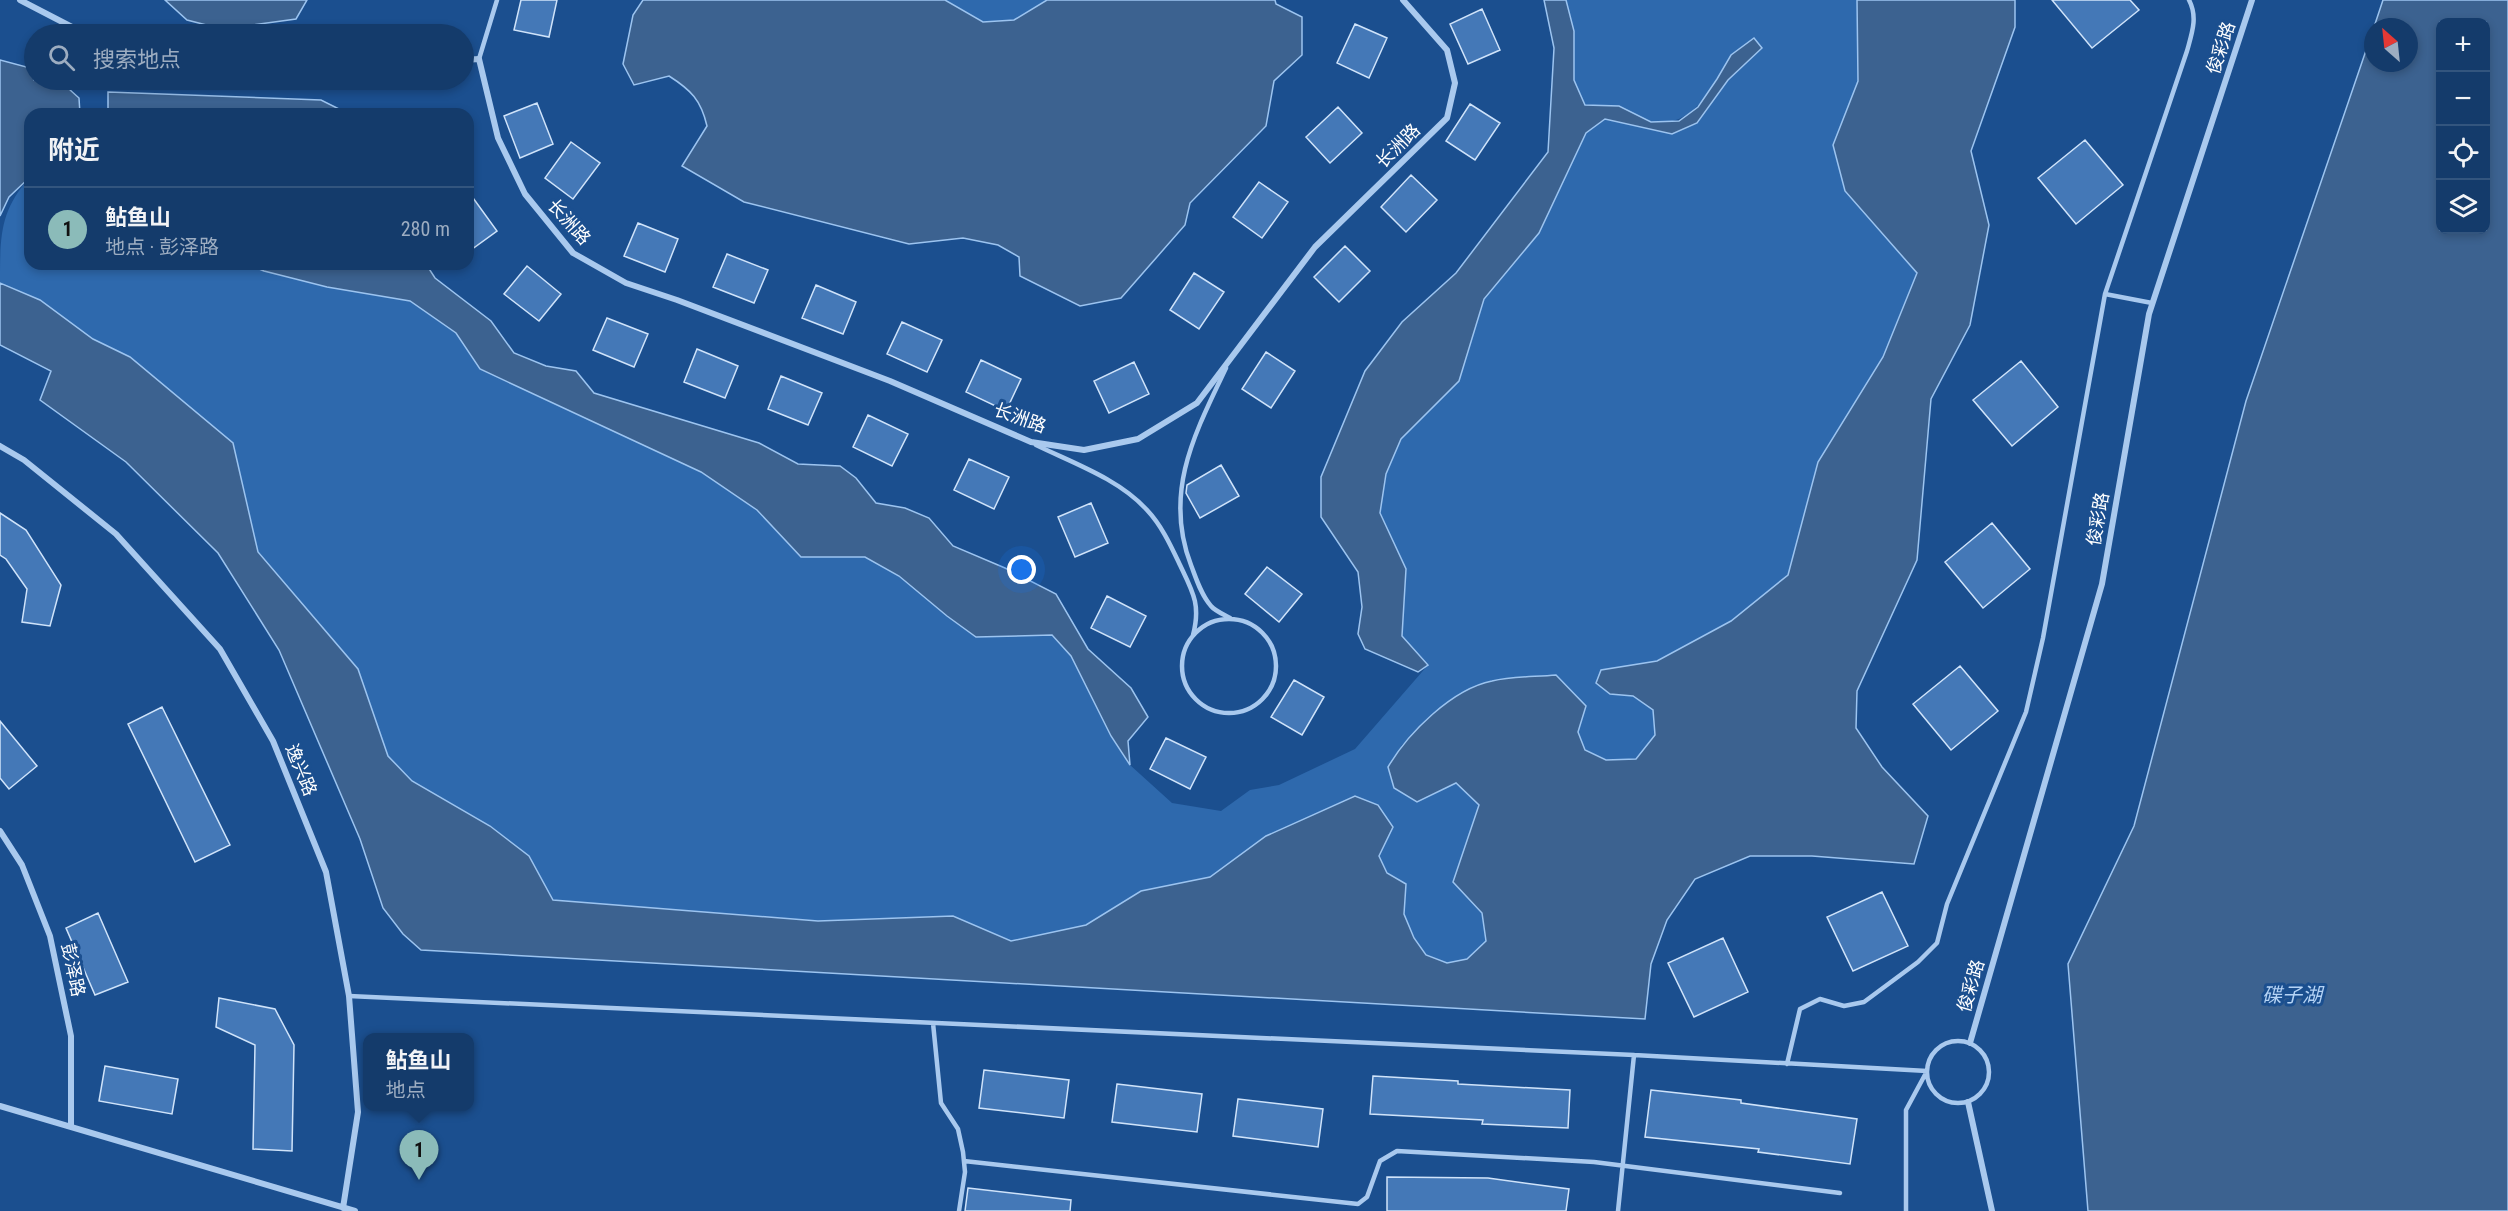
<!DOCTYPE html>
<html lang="zh">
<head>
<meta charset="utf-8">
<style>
	body { margin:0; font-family:"Roboto Condensed","Noto Sans SC",sans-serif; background:#214673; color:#f1f3f6 }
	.controls { position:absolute; right:18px; top:18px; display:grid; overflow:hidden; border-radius:12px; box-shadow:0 3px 9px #0003 }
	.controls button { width:54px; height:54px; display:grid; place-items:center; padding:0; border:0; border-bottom:2px solid #33557e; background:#143b6b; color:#f1f3f6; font:30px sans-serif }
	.compass { position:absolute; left:2364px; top:18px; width:54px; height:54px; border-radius:50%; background:#143b6b; box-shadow:0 3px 9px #0003; rotate:333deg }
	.you { position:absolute; left:1022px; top:570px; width:21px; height:21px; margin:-15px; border:4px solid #fff; border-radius:50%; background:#1a73e8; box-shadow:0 0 0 9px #1a73e833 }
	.badge { display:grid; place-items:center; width:39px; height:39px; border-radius:50%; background:#8bbbb9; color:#111; font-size:20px; font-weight:700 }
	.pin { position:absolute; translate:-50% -50px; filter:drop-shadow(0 2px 3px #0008) }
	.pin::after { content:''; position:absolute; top:32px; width:21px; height:18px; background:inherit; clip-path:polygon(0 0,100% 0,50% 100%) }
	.popup { position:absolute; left:363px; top:1033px; width:111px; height:78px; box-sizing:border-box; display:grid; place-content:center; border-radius:12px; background:#143b6b; filter:drop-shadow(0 2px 4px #0005); font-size:20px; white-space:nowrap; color:#9dadc1 }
	.popup b { font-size:22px; color:#f1f3f6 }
	.popup::after { content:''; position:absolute; left:50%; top:100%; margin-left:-12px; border:12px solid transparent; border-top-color:#143b6b }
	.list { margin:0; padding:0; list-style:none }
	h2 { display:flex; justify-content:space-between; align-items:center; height:78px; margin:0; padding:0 24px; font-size:26px }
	h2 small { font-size:20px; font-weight:400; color:#9dadc1 }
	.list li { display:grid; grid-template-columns:39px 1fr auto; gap:18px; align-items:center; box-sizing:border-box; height:84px; padding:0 24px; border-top:2px solid #33557e }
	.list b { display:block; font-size:22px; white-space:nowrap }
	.list p { margin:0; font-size:20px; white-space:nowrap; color:#9dadc1 }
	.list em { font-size:20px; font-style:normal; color:#9dadc1 }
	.icon { flex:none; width:33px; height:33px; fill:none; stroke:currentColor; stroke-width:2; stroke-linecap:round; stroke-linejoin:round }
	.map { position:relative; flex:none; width:2508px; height:1211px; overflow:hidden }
	.search { position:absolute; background:#143b6b; box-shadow:0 3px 9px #0003; left:24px; top:24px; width:450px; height:66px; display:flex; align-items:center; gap:15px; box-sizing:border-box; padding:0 21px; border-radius:33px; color:#9dadc1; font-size:22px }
	.panel { position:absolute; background:#143b6b; box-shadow:0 3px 9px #0003; left:24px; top:108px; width:450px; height:162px; border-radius:18px }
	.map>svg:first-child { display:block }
	.green { fill:#2e69ad }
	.water { fill:#3c6290; stroke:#9cc4f0; stroke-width:1.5; fill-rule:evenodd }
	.building { fill:#4478b7; stroke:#cfe3fa; stroke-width:1.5 }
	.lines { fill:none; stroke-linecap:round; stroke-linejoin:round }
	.service { stroke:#a9c9ee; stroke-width:4.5 }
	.minor { stroke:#a9c9ee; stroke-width:6 }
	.labels { text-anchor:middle; stroke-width:6; stroke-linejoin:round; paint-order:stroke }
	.street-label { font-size:18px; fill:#fff; stroke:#1b4f8f }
	.water-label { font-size:20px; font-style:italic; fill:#b5d3f5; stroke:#1b4f8f }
</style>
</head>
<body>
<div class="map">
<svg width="2508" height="1211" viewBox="0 0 2508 1211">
	<rect width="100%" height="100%" fill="#1b4f8f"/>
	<path class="green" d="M945,0h102l-33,20 -31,2z
		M1566,0h291l1,81 -25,64 13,46 71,82 -34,84 -65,105 -30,113 -57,46 -74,40 -56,9 -5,13 14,11 23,2 20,14 2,25 -19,24 -30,1 -21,-10 -7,-18 -87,-51 -40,18 -50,47 16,56 38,-19 24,22 -25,77 28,31 4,28 -19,18 -20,4 -21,-8 -12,-17 -10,-24 2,-30 -19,-11 -8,-18 13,-28 -126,9 -56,41 -69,14 -55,34 -75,16 -58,-25 -135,5 -265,-21 -24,-44 -39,-30 -78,-45 -24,-25 -30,-87 -100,-117 -25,-109 -103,-86 -37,-18 -53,-39 -40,-17c0,-48 0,-72 30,-106v87h217l17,7 63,16 83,14 46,32 24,36 221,103 56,38 44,47h64l34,19 48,40 29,21 75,-2 20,21 40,80 19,29 42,38 49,8 29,-21 29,-5 76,-36 73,-84 -26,-29 4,-67 -26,-56 6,-39 15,-35 58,-58 25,-82 55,-66 47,-100 19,-14 67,15 25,-11 31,-43 34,-32 -31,7c-17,30 -37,74 -80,67 -10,-1 -20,-10 -29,-14 -11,-4 -26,-2 -37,-3l-11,-25v-49z"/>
	<path class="water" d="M165,0h142l-11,19 -74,10 -35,-9z
		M643,0h302l38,22 31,-2 33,-20h228l1,4 26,13v38l-28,26 -8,45 -76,77 -5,22 -64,73 -41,8 -60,-30 -1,-19 -21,-12 -35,-7 -54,6 -165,-42 -62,-36 25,-40c-6,-26 -16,-36 -38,-50l-35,9 -11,-21 10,-49z
		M1544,0h22l8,31v49l11,25 34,1 32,16 28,-1 19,-14 19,-28 14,-24 23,-17 8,10 -34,32 -31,43 -25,11 -67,-15 -19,14 -47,100 -55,66 -25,82 -58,58 -15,35 -6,39 26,56 -4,67 26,29 -10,7 -53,-23 -7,-15 4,-27 -4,-35 -37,-55v-40l44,-106 37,-49 54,-49 92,-121 6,-104z
		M1857,0h158v27l-44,124 18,74 -19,100 -39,74 -14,161 -60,131 -1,37 26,39 46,49 -14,48 -102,-8h-62l-55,23 -28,41 -16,44 -6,55 -1224,-69 -18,-16 -20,-26 -23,-69 -81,-189 -61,-97 -92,-91 -86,-62 11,-29 -51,-26v-62l40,17 53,39 37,18 103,86 25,109 100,117 30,87 24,25 78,45 39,30 24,44 265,21 135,-5 58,25 75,-16 55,-34 69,-14 56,-41 89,-40 23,9 15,22 -14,29 8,17 19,11 -2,30 10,24 12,17 21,8 20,-4 19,-18 -4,-28 -29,-31 26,-77 -23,-22 -39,19 -23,-14 -6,-21c20,-34 64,-78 104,-86 21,-5 43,-4 64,-6l30,31 -8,26 7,18 21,10 30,-1 19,-24 -2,-25 -20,-14 -23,-2 -14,-11 5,-13 56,-9 74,-40 57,-46 30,-113 65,-105 34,-84 -72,-82 -12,-46 25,-64z
		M2383,0h125v1211h-420l-20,-247 66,-138 112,-425 127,-371v33h36v-36h-35zM2440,22h46v208h-46z
		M0,60l34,9v11h25l20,18 1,16h-50v63l-21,20 -9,19z
		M108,92l213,8 28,14h-241z
		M247,264h179l9,14 56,43 23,32 32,13 30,5 18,22 165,50 39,21 42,2 16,12 20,25 29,5 24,10 24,28 52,22 51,26 32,55 43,39 17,29 -20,24 2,24 -19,-29 -40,-80 -19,-21 -76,2 -29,-21 -48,-40 -34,-19h-64l-44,-47 -56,-38 -221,-103 -24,-36 -46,-32 -83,-14 -63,-16z"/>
	<path class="building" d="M521,0h36l-8,37 -35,-7z
		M2052,0h78l9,10 -47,38z
		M1482,9l18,41 -32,14 -18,-40z
		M1355,24l32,14 -18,40 -32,-15z
		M537,103l16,41 -33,14 -16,-42z
		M1470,104l30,19 -25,37 -29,-19z
		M1338,107l24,26 -32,30 -24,-26z
		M2085,140l38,45 -47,39 -38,-46z
		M571,142l29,21 -27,36 -28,-21z
		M1411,175l26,25 -31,32 -25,-25z
		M1259,182l29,20 -26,36 -29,-21z
		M468,191l29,40 -29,21z
		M638,223l40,16 -13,33 -41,-16z
		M1345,246l25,25 -31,31 -25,-25z
		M727,254l41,16 -14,33 -41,-16z
		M527,266l34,28 -22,27 -35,-27z
		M1194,273l30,19 -25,37 -29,-19z
		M816,285l40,17 -13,32 -41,-16z
		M607,318l41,16 -14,33 -41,-17z
		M902,322l40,18 -15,32 -40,-18z
		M697,349l41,17 -13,32 -41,-16z
		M1266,352l29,19 -24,37 -29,-19z
		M981,360l40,19 -15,32 -40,-19z
		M2021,361l37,46 -46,39 -39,-46z
		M1134,362l15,32 -40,19 -15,-32z
		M781,376l41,17 -14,32 -40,-16z
		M868,415l40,19 -16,32 -39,-19z
		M969,459l40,18 -15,32 -40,-19z
		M1221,465l18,31 -39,22 -14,-25 1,-8z
		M1091,503l17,40 -33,14 -17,-40z
		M0,513l26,17 35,55 -11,41 -28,-4 5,-33 -21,-30 -6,-4z
		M1992,523l38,46 -47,39 -38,-46z
		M1267,567l35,27 -23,28 -34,-28z
		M1107,596l39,20 -16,31 -39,-19z
		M1960,666l38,45 -47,39 -38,-46z
		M1294,680l30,17 -22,38 -31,-18z
		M162,707l68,138 -35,17 -67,-138z
		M0,721l37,45 -28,23 -9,-11z
		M1166,738l40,19 -16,32 -40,-20z
		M1882,892l26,54 -55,25 -26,-54z
		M98,913l30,69 -33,13 -29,-67z
		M1723,938l25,54 -54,25 -26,-54z
		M219,998l56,11 19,36 -2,106 -39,-2 2,-104 -39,-18z
		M105,1066l73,13 -6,35 -73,-13z
		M984,1070l85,10 -5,38 -85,-10z
		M1373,1076l85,5v3l112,6 -2,38 -86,-4 1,-4 -113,-6z
		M1117,1084l85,10 -5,38 -85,-10z
		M1651,1090l90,10v3l116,16 -7,45 -92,-12 1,-3 -114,-12z
		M1238,1099l85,10 -5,38 -85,-11z
		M1387,1177l101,1 81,11 -3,22h-179z
		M968,1188l103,12 -1,11h-105z"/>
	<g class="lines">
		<path class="service" d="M479,59l18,-59
			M2105,294l47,9
			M1226,368c-31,65 -63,124 -35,197 5,13 10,30 20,41 4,5 14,9 19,12
			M1036,445c37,18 83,34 111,65 15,16 24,36 33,55 13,27 21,40 13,70
			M1182 666a47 47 0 1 1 94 0a47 47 0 1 1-94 0Z
			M349,996l1285,59 293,16 -21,39v101
			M933,1023l8,80 17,26 5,23 2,20 -6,39
			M1927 1072a31 31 0 1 1 62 0a31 31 0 1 1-62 0Z
			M1787,1064l13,-55 20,-10 24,7 20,-4 54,-40 19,-19 10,-39 79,-192 17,-74 62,-344 82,-243c5,-18 11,-34 2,-51
			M964,1161l394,43 9,-7 13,-36 17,-10 197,11 246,31
			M1618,1211l16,-156"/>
		<path class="minor" d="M20,0l52,27 22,7
			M464,60l15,-1 19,79 27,56 48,59 53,30 51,17 213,81 141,61 53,8 54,-11 59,-36 118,-156 132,-129 8,-35 -8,-33 -44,-50
			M0,446l24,14 92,74 104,115 53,92 53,131 23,124 9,116 -15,96
			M0,831l22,34 28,71 21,100v91
			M1970,1043l132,-459 47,-270 103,-314
			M1968,1102l24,109
			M0,1106l355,105"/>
	</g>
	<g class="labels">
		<g class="street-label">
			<text transform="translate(2221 48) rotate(-72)" y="6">俊彩路</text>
			<text transform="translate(1398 146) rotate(-45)" y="6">长洲路</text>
			<text transform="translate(569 222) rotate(48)" y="6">长洲路</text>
			<text transform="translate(1020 418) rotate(20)" y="6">长洲路</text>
			<text transform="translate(2098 519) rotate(-80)" y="6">俊彩路</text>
			<text transform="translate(301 770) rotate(68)" y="6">逸兴路</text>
			<text transform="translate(73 970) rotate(78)" y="6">彭泽路</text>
			<text transform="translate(1971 986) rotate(-74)" y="6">俊彩路</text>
		</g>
		<g class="water-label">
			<text x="2292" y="1002">碟子湖</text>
		</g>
	</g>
</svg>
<div class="controls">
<button>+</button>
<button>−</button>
<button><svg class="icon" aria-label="locate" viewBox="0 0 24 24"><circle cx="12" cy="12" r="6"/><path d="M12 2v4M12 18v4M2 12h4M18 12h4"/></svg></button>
<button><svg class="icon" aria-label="layers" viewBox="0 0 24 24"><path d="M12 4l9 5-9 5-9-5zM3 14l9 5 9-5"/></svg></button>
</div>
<svg class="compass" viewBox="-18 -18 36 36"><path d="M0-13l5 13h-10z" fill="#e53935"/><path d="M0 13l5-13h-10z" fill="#9dadc1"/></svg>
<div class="you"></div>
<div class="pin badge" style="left:419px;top:1180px">1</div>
<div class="popup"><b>鲇鱼山</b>地点</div>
<div class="search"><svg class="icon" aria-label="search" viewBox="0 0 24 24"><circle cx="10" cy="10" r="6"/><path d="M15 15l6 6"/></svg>搜索地点</div>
<section class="panel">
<h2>附近<small></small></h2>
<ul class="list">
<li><span class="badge">1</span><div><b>鲇鱼山</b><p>地点 · 彭泽路</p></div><em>280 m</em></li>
</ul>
</section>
</div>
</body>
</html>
